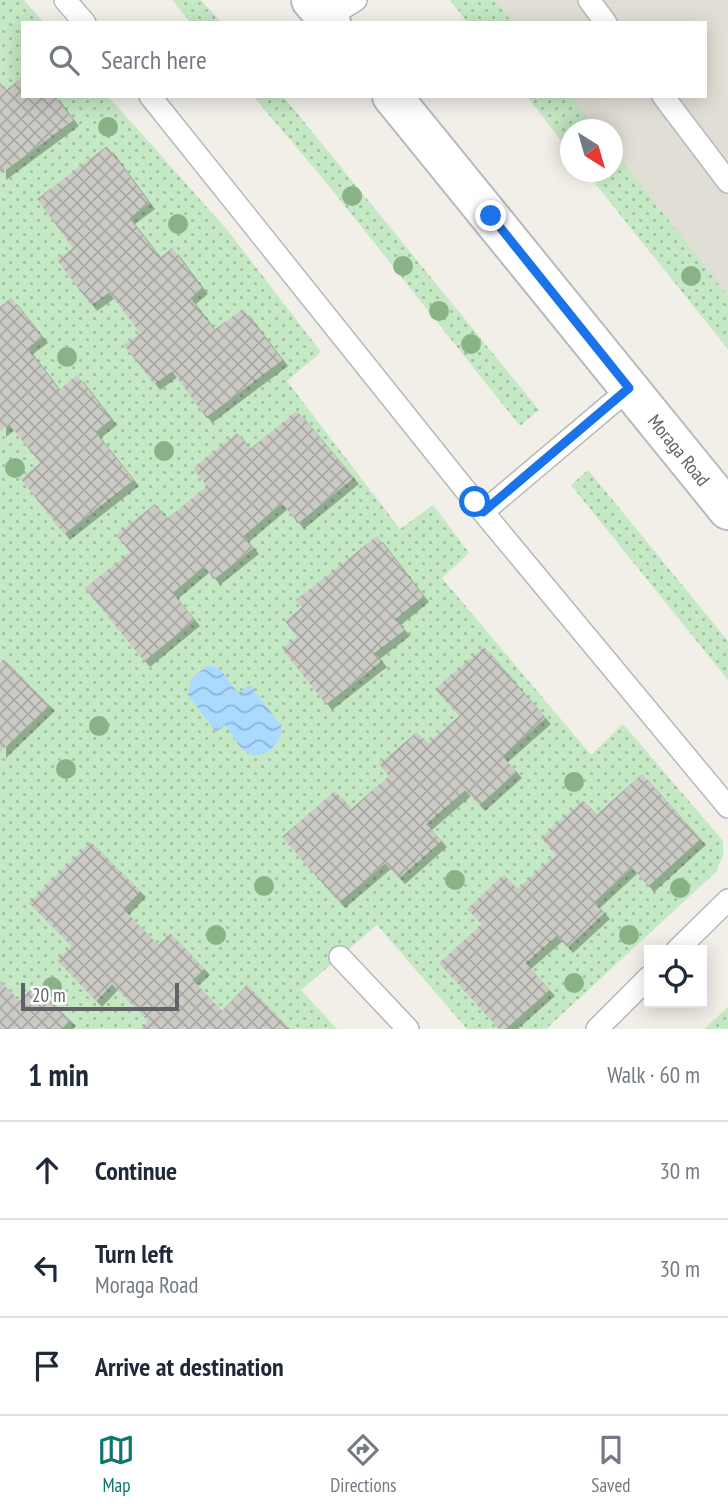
<!DOCTYPE html>
<html lang="en">
<head>
<meta charset="utf-8">
<style>
	body { margin:0; font-family:"PT Sans Narrow",sans-serif; background:#f6f6f7; color:#1f2937 }
	.controls { position:absolute; right:21px; bottom:21px; display:grid; overflow:hidden; border-radius:0px; box-shadow:0 4px 18px #0003 }
	.controls button { width:63px; height:63px; display:grid; place-items:center; padding:0; border:0; border-bottom:2px solid #e0e1e3; background:#fff; color:#1f2937; font:35px sans-serif }
	.compass { position:absolute; left:560px; top:119px; width:63px; height:63px; border-radius:50%; background:#fff; box-shadow:0 4px 18px #0003; rotate:143deg }
	.scale { position:absolute; left:21px; bottom:18px; width:158px; box-sizing:border-box; padding-left:7px; border:4px solid #5f6368; border-top:0; font-size:19px; line-height:24px; white-space:nowrap; color:#5f6368; -webkit-text-stroke:5px #fff; paint-order:stroke }
	.stop { position:absolute; width:21px; height:21px; margin:-16px; border:5px solid #1a73e8; border-radius:50%; background:#fff }
	.stop.end { background:#1a73e8; border-color:#fff; box-shadow:0 2px 7px #0008 }
	.list { margin:0; padding:0; list-style:none }
	h2 { display:flex; justify-content:space-between; align-items:center; height:91px; margin:0; padding:0 28px; font-size:30px }
	h2 small { font-size:23px; font-weight:400; color:#747a83 }
	.list li { display:grid; grid-template-columns:46px 1fr auto; gap:21px; align-items:center; box-sizing:border-box; height:98px; padding:0 28px; border-top:2px solid #e0e1e3 }
	.list b { display:block; font-size:26px; white-space:nowrap }
	.list p { margin:0; font-size:23px; white-space:nowrap; color:#747a83 }
	.list em { font-size:23px; font-style:normal; color:#747a83 }
	.icon { flex:none; width:38px; height:38px; fill:none; stroke:currentColor; stroke-width:2; stroke-linecap:round; stroke-linejoin:round }
	.map { position:relative; flex:none; width:728px; height:1029px; overflow:hidden }
	.search { position:absolute; background:#fff; box-shadow:0 4px 18px #0003; left:21px; right:21px; top:21px; height:77px; display:flex; align-items:center; gap:18px; box-sizing:border-box; padding:0 24px; border-radius:0px; color:#747a83; font-size:26px }
	.sheet { height:385px; background:#fff }
	nav { display:flex; justify-content:space-around; align-items:center; box-sizing:border-box; height:98px; border-top:2px solid #e0e1e3; background:#fff; font-size:19px; color:#747a83 }
	nav a { display:grid; justify-items:center; gap:4px }
	nav .on { color:#0f766e }
	.map>svg:first-child { display:block }
	.education { fill:#e1ded6 }
	.grass { fill:url(#grass-dots) }
	.water { fill:url(#water-waves) }
	.building { fill:url(#building-cross-hatch); filter:url(#shadow) }
	.lines { fill:none; stroke-linecap:round; stroke-linejoin:round }
	.lane-casing { stroke:#b5b8bc; stroke-width:24 }
	.secondary-casing { stroke:#b6babf; stroke-width:42 }
	.lane { stroke:#fff; stroke-width:21 }
	.secondary { stroke:#fff; stroke-width:38 }
	.tree { fill:#89b387 }
	.route { stroke:#1a73e8; stroke-width:9 }
	.labels { text-anchor:middle; stroke-width:6; stroke-linejoin:round; paint-order:stroke }
	.street-label { font-size:19px; fill:#5f6368; stroke:#fff }
</style>
</head>
<body>
<div class="map">
<svg width="728" height="1029" viewBox="0 0 728 1029">
	<defs>
		<pattern id="grass-dots" width="8" height="8" patternUnits="userSpaceOnUse" patternTransform="scale(1.75)"><rect width="8" height="8" fill="#c5e8c5"/><path d="M2 2h.1M6 6h.1" fill="none" stroke="#a3c0a4" stroke-width="1.8" stroke-linecap="round"/></pattern>
		<pattern id="water-waves" width="16" height="10" patternUnits="userSpaceOnUse" patternTransform="scale(1.75)"><rect width="16" height="10" fill="#aadaff"/><path d="M0 5q4-4 8 0t8 0" fill="none" stroke="#8eb4d2"/></pattern>
		<pattern id="building-cross-hatch" width="8" height="8" patternUnits="userSpaceOnUse" patternTransform="scale(1.75)"><rect width="8" height="8" fill="#cccac5"/><path d="M0 0l8 8M0 8l8-8" fill="none" stroke="#a9a8a4"/></pattern>
		<filter id="shadow"><feDropShadow dx="6" dy="6" stdDeviation="0" flood-color="#0004"/></filter>
	</defs>
	<rect width="100%" height="100%" fill="#f1efe8"/>
	<path class="education" d="M450,0h278v349l-142,-177h26v-42h-42v22l-43,-56h178v-73h-237z"/>
	<path class="grass" d="M0,0h24l20,23h-21v73h85l120,135 93,121 -34,29 113,148 33,-24 36,48 -27,25 149,177 32,-31 100,117v15l-7,16 -170,157h-79l-90,-104 -76,65 36,39h-337z
		M172,0h29l21,23h-31z
		M450,0h45l18,23h-45z
		M253,96h30l256,314 -19,16 -195,-245z
		M527,96h44l26,33 -27,1v22z
		M613,149l115,147v53l-142,-177h26z
		M588,470l140,171v39l-157,-195z
		M728,1007v22h-24z"/>
	<path class="water" d="M212,666l8,3 18,24 12,-8 31,40c4,17 -19,39 -36,26 -8,-6 -14,-18 -20,-26l-9,7 -28,-37 4,-17 14,-11z"/>
	<path class="building" d="M23,77v19h32l18,24 -73,54v-91l6,7z
		M107,146l42,57 -20,15 31,40 12,-10 30,40 -12,10 24,32 29,-21 39,51 -76,57 -34,-46 -18,13 -30,-39 16,-12 -31,-41 -18,13 -34,-45 16,-12 -36,-49z
		M11,298l31,39 -15,11 32,42 18,-15 34,44 -16,13 38,48 -69,54 -43,-55 19,-16 -31,-39 -9,7v-124z
		M297,411l56,67 -55,45 -16,-20 -39,33 10,12 -39,31 -10,-13 -32,27 22,27 -50,41 -59,-73 45,-36 -14,-17 39,-31 12,15 40,-33 -14,-18 44,-35 13,16z
		M377,536l46,60 -28,23 9,11 -30,23 7,8 -55,43 -44,-55 15,-12 -12,-16 17,-14 -6,-7z
		M484,647l61,71 -43,38 14,16 -37,33 -14,-15 -39,34 15,17 -42,37 -14,-15 -46,39 -57,-65 53,-46 16,18 38,-33 -10,-12 38,-32 10,12 32,-28 -24,-27z
		M4,659l45,46 -49,47v-89z
		M642,774l58,65 -52,47 -16,-19 -38,35 10,11 -37,34 -10,-12 -32,28 24,27 -44,39h-6l-60,-66 43,-39 -15,-15 37,-34 13,14 39,-34 -15,-17 42,-38 13,15z
		M91,842l49,49 -17,18 35,36 12,-12 34,36 -12,11 30,31 25,-26 43,44h-150l8,-8 -36,-37 -16,17 -39,-41 15,-14 -43,-43z
		M0,981l19,20 16,-16 35,35 -9,9h-61z"/>
	<g class="lines">
		<g class="lane-casing">
			<path id="lane" d="M65,0l20,23
				M589,0l17,23
				M327,18l29,-18
				M150,96l333,416 245,295
				M663,96l65,86
				M483,512l147,-124
				M677,950l51,-50
				M340,957l68,72
				M597,1029l52,-52"/>
		</g>
		<g class="secondary-casing">
			<path id="secondary" d="M311,0l20,23
				M392,96l336,414"/>
		</g>
		<use href="#lane" class="lane"/>
		<use href="#secondary" class="secondary"/>
	</g>
	<g class="tree">
		<circle cx="108" cy="127" r="10"/>
		<circle cx="352" cy="196" r="10"/>
		<circle cx="178" cy="224" r="10"/>
		<circle cx="403" cy="266" r="10"/>
		<circle cx="691" cy="276" r="10"/>
		<circle cx="439" cy="311" r="10"/>
		<circle cx="471" cy="344" r="10"/>
		<circle cx="67" cy="357" r="10"/>
		<circle cx="164" cy="451" r="10"/>
		<circle cx="15" cy="468" r="10"/>
		<circle cx="99" cy="726" r="10"/>
		<circle cx="66" cy="769" r="10"/>
		<circle cx="574" cy="782" r="10"/>
		<circle cx="455" cy="880" r="10"/>
		<circle cx="264" cy="886" r="10"/>
		<circle cx="680" cy="888" r="10"/>
		<circle cx="216" cy="935" r="10"/>
		<circle cx="629" cy="935" r="10"/>
		<circle cx="574" cy="983" r="10"/>
		<circle cx="52" cy="987" r="10"/>
	</g>
	<g class="lines">
		<path class="route" d="M475,502l8,10 146,-124 -138,-172"/>
	</g>
	<g class="labels">
		<g class="street-label">
			<text transform="translate(679 450) rotate(51)" y="7">Moraga Road</text>
		</g>
	</g>
</svg>
<div class="controls">
<button><svg class="icon" aria-label="locate" viewBox="0 0 24 24"><circle cx="12" cy="12" r="6"/><path d="M12 2v4M12 18v4M2 12h4M18 12h4"/></svg></button>
</div>
<svg class="compass" viewBox="-18 -18 36 36"><path d="M0-13l5 13h-10z" fill="#e53935"/><path d="M0 13l5-13h-10z" fill="#747a83"/></svg>
<div class="scale">20 m</div>
<div class="stop" style="left:475px;top:502px"></div>
<div class="stop end" style="left:491px;top:216px"></div>
<div class="search"><svg class="icon" aria-label="search" viewBox="0 0 24 24"><circle cx="10" cy="10" r="6"/><path d="M15 15l6 6"/></svg>Search here</div>
</div>
<section class="sheet">
<h2>1 min<small>Walk · 60 m</small></h2>
<ul class="list">
<li><svg class="icon" aria-label="ahead" viewBox="0 0 24 24"><path d="M12 20V5M6 11l6-6 6 6"/></svg><div><b>Continue</b></div><em>30 m</em></li>
<li><svg class="icon" aria-label="left" viewBox="0 0 24 24"><path d="M17 20v-9H6M10 6l-5 5 5 5"/></svg><div><b>Turn left</b><p>Moraga Road</p></div><em>30 m</em></li>
<li><svg class="icon" aria-label="arrive" viewBox="0 0 24 24"><path d="M6 21V4h12l-3 4 3 4H6"/></svg><div><b>Arrive at destination</b></div></li>
</ul>
</section>
<nav>
<a class="on"><svg class="icon" aria-label="map" viewBox="0 0 24 24"><path d="M3 6l6-2 6 2 6-2v14l-6 2-6-2-6 2zM9 4v14M15 6v14"/></svg>Map</a>
<a><svg class="icon" aria-label="directions" viewBox="0 0 24 24"><path d="M12 3l9 9-9 9-9-9zM9 14v-3h6M13 9l2 2-2 2"/></svg>Directions</a>
<a><svg class="icon" aria-label="saved" viewBox="0 0 24 24"><path d="M7 4h10v16l-5-4-5 4z"/></svg>Saved</a>
</nav>
</body>
</html>
